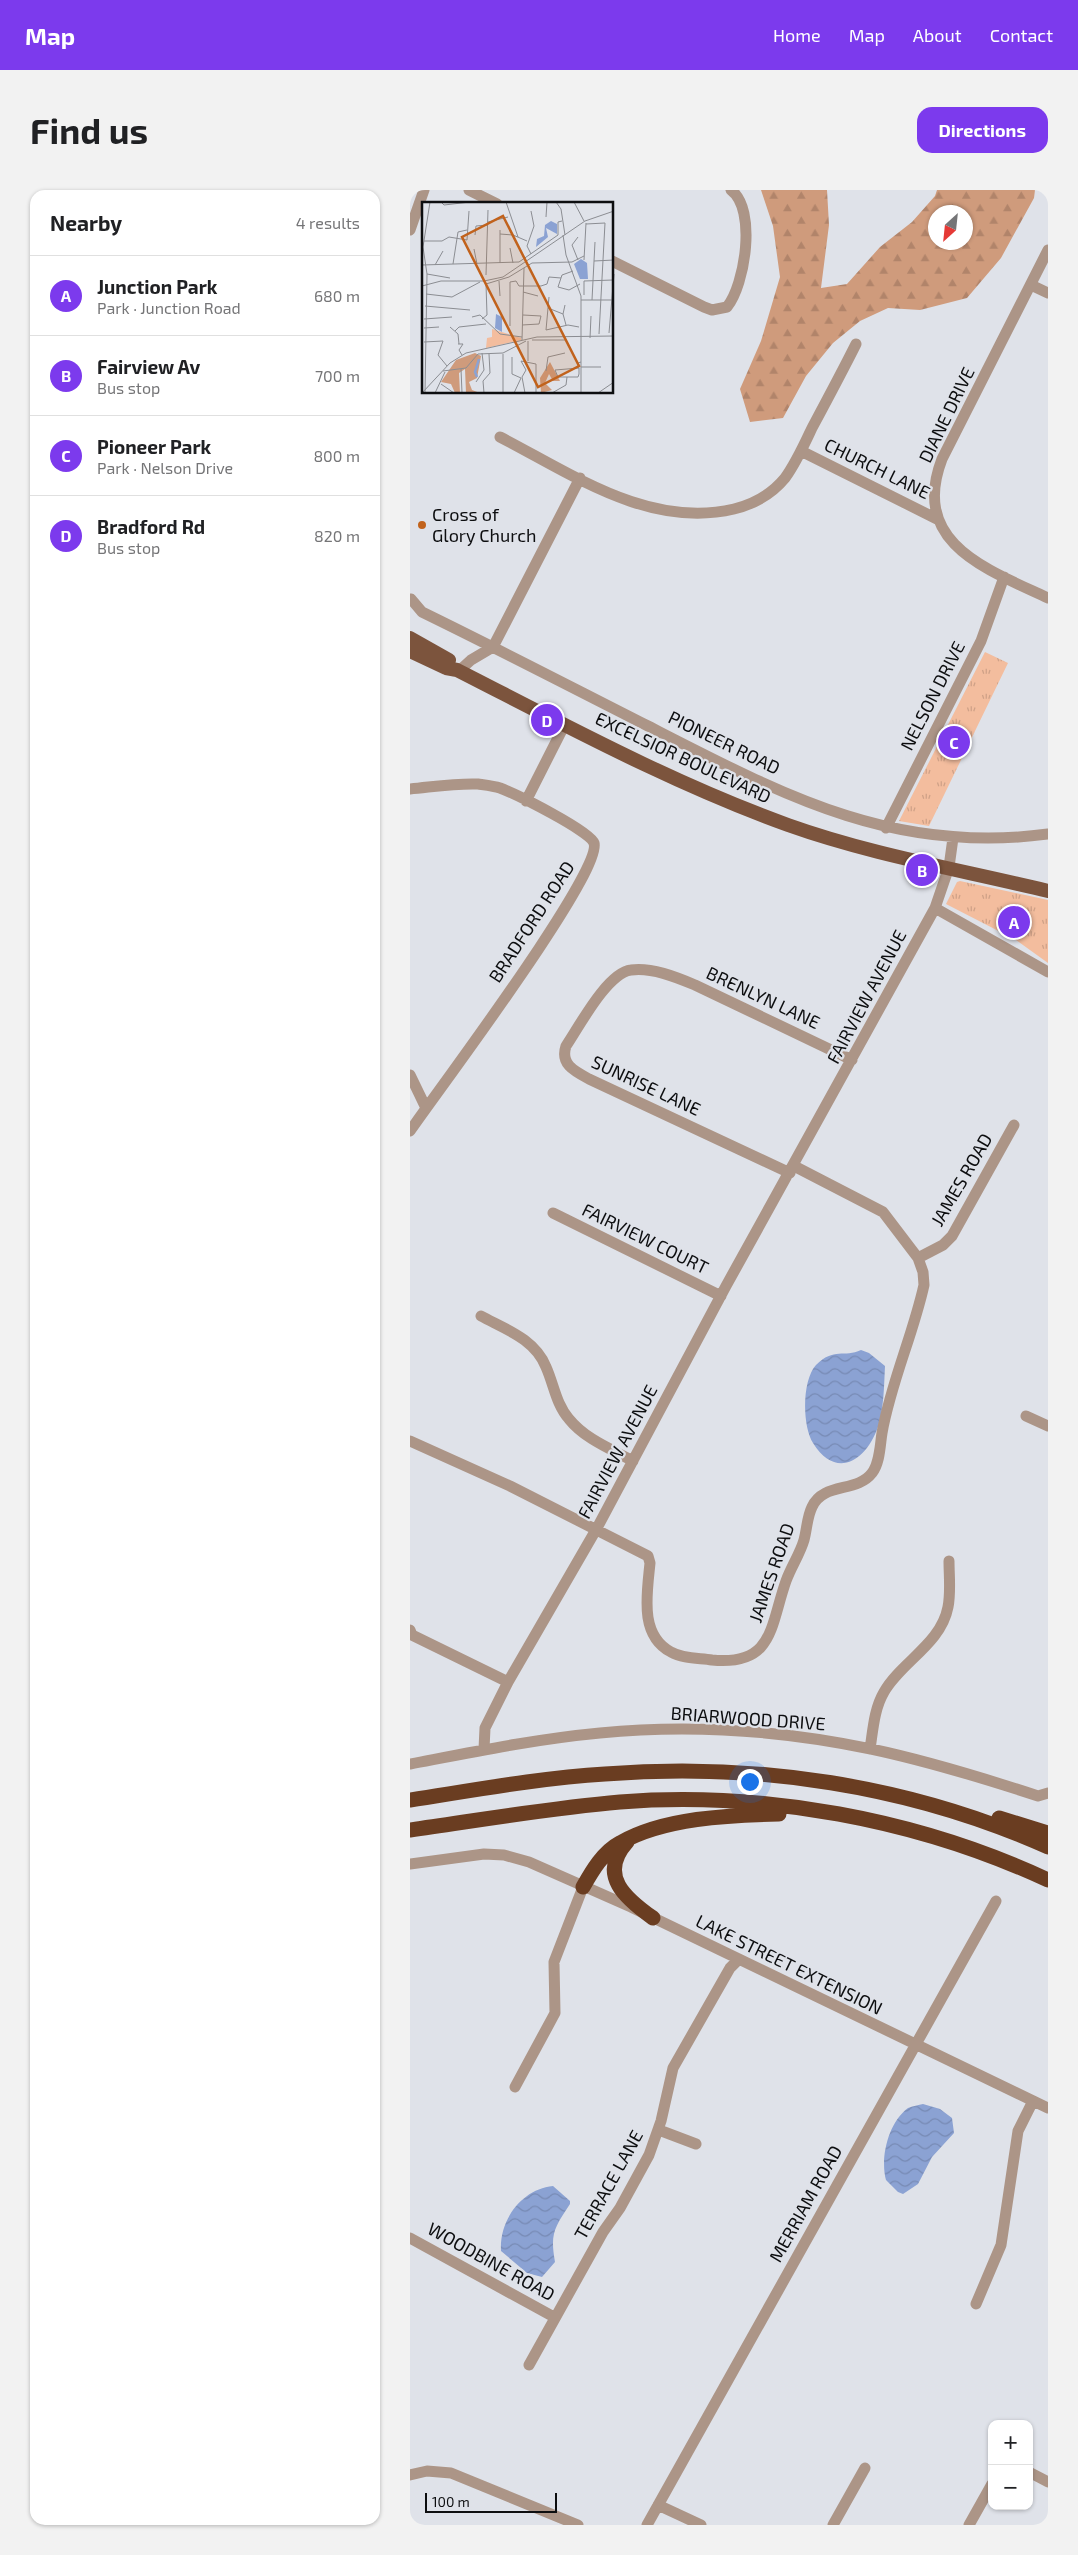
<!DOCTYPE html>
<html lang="en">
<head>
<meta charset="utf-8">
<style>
	body { margin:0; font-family:"Exo 2",sans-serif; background:#f2f2f2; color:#202124 }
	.controls { position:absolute; right:15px; bottom:15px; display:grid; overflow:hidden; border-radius:10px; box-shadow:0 1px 4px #0004 }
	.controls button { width:45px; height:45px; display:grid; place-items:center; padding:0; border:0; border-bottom:1px solid #e0e0e0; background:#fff; color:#202124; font:25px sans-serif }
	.compass { position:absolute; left:518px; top:15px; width:45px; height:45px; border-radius:50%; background:#fff; box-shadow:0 1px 4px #0004; rotate:207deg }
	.scale { position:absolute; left:15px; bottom:12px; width:132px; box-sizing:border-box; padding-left:5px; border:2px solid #0d0e10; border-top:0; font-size:14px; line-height:18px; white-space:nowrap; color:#0d0e10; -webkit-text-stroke:4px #dfe2e9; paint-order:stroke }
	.you { position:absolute; left:339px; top:1591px; width:18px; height:18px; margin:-12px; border:4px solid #fff; border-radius:50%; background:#1a73e8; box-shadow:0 0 0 8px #1a73e833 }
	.badge { display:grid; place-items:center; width:32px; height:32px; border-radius:50%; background:#7c3aed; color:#fff; font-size:16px; font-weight:700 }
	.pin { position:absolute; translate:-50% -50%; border:2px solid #fff; box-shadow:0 1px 5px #0006 }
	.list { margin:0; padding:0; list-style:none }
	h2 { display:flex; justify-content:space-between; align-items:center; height:65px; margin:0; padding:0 20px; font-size:21px }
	h2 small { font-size:16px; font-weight:400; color:#757577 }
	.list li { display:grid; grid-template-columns:32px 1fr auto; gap:15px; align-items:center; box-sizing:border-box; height:80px; padding:0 20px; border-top:1px solid #e0e0e0 }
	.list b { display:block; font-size:19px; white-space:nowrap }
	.list p { margin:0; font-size:16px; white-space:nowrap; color:#757577 }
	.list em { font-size:16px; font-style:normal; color:#757577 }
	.map { position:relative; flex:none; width:638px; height:2335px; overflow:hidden; border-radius:15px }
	header { display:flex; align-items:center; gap:30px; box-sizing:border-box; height:70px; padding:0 25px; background:#7c3aed; color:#fff }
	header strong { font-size:24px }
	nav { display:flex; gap:28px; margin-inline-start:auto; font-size:18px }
	.intro { display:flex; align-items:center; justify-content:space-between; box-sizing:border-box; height:120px; padding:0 30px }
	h1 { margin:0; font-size:35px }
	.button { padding:12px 22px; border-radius:15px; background:#7c3aed; color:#fff; font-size:18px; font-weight:700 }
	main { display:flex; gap:30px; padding:0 30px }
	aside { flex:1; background:#fff; border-radius:15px; box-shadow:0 1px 4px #0004 }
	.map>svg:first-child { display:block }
	.grass { fill:url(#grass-tufts) }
	.forest { fill:url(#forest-firs); fill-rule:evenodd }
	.water { fill:url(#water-waves) }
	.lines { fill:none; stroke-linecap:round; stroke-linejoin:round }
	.minor { stroke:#ac9587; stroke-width:11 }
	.major { stroke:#7c543d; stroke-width:14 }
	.highway { stroke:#6a3d21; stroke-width:15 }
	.poi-dot { fill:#c1621c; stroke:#dfe2e9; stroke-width:2 }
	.labels { text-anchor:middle; stroke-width:4.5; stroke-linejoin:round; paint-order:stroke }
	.street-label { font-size:18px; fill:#0d0e10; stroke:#dfe2e9 }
	.poi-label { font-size:18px; fill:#0d0e10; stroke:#dfe2e9; text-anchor:start }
	.inset-river { fill:none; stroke:#8ba2d3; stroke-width:2.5 }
	.inset-road { fill:none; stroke:#8b8d92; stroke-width:1 }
	.view { fill:#c1621c; fill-opacity:0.15; stroke:#c1621c; stroke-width:2.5 }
	.inset-edge { fill:none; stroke:#0d0e10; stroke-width:2.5 }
</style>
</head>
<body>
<header>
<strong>Map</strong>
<nav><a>Home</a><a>Map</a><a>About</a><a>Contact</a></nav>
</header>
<div class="intro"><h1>Find us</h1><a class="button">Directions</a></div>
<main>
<aside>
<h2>Nearby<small>4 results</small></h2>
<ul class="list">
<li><span class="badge">A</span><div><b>Junction Park</b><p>Park · Junction Road</p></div><em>680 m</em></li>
<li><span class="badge">B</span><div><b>Fairview Av</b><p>Bus stop</p></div><em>700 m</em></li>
<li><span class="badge">C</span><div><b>Pioneer Park</b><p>Park · Nelson Drive</p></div><em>800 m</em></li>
<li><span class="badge">D</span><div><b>Bradford Rd</b><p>Bus stop</p></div><em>820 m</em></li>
</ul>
</aside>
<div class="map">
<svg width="638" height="2335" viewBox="0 0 638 2335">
	<defs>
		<pattern id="grass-tufts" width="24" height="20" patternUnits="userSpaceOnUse" patternTransform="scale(1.25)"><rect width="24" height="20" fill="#f3bd9e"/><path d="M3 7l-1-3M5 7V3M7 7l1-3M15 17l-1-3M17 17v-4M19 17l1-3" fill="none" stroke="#cfa187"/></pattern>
		<pattern id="forest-firs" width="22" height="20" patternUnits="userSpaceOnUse" patternTransform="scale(1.25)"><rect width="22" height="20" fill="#cf9b7c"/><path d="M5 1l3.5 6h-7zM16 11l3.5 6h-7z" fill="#b1846a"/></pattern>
		<pattern id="water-waves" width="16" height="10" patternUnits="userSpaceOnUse" patternTransform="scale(1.25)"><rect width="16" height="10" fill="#8ba2d3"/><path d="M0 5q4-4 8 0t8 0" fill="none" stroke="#778ab4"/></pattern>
	</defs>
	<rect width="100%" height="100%" fill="#dfe2e9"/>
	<path class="grass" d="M575,462l23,11 -79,163 -30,-5z
		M550,691l88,19v63l-32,-23 -70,-36 11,-22z"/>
	<path class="forest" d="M351,0h66l2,35 -8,63 26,-4 33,-37 32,-25 23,-26 2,-6h98l-1,8 -33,60 -34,40 -47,12 -32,-2 -28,13 -27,22 -27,33 -23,42 -33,4 -10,-33 21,-48 19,-64 -7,-51zM526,22h30v30h-30z"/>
	<path class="water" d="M451,1160l8,3 16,13c-1,20 -1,42 -7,61 -12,34 -42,53 -65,16 -11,-17 -11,-63 3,-78 18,-18 28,-7 45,-15z
		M513,1914l17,5 12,9 2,15 -22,24 -14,27 -15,10 -5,-2 -12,-12c-6,-22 2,-57 22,-72 4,-2 11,-3 15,-4z
		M143,1996l17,15v3c-16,24 -20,30 -15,58l-13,15 -15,-4 -26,-22c-2,-31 21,-62 52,-65z"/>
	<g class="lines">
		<path class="minor" d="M59,0l28,14
			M0,40l14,-40
			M638,60l-106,209c-32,84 44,110 106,139
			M202,71l92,46 8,3 15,-3c18,-22 30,-98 4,-117
			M621,95l17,8
			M90,247c72,37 149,92 234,72 20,-5 37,-14 51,-31 11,-15 19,-33 27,-50 15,-28 30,-56 44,-84
			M391,261l136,68
			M1,409l11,13c76,37 151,76 226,114 133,68 245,129 400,108
			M49,481l12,-11 22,-13 87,-169
			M0,599c22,-2 46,-6 68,-5 7,1 16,2 22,4 16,6 90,43 94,55 9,29 -158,250 -184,288
			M116,611l39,-77
			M476,638l95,-187 23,-64
			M525,718l113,64
			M0,885l16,33
			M380,983l-201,-94c-15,-8 -29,-15 -23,-33 13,-19 41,-73 65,-76 20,-3 45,7 64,15l157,75
			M143,1023l168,83
			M508,1068l25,-13 9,-9 62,-111
			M71,1126c24,13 54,23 65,51 8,18 10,37 23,52 16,20 42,30 64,42
			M616,1226l22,10
			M0,1251l100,45 138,70 2,7c-3,31 -11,72 21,89 12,7 28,6 41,8 62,6 58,-34 74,-79 5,-14 14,-27 18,-41 3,-11 3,-23 8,-33 11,-25 45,-14 60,-34 8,-10 8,-28 10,-40 9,-51 31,-98 42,-148l-1,-13 -5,-14 -35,-46 -89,-46
			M0,1440l2,5 96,47
			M74,1559l1,-21 23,-46 89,-154 129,-242 209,-378 14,-41 4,-29
			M460,1559c3,-19 4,-40 14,-57 17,-30 57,-48 64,-85 3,-15 1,-31 1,-46
			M0,1574c63,-12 126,-25 190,-31 89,-9 184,-2 271,16 57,12 112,29 167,47l10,-3
			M0,1674l74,-10 20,1 25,7 102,45 417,201
			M105,1897l40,-74 -1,-51 29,-75
			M249,1940l37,14
			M0,2048l144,79
			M566,2114l25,-59 17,-114 15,-30
			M119,2175l74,-133 17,-24 29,-53 12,-34 12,-53 57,-100 8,-8
			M619,2282l19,10
			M0,2285l17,-4 24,2 127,52
			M248,2315l43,20
			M237,2335l349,-624
			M423,2335l32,-57
			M559,2335l23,-41"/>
		<path class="major" d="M0,448l39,22
			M0,461l36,17 11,2c108,55 217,114 331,155 84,30 174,45 260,66"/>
		<path class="highway" d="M0,1610c65,-10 130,-22 195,-26 150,-12 305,11 443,73
			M589,1628l49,15
			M0,1640c70,-10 140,-22 210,-28 144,-11 297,17 428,78
			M217,1652c-30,33 -1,57 26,76
			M173,1697c9,-16 20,-35 37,-44 43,-25 109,-28 159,-29"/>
	</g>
	<circle class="poi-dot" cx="12" cy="335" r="5"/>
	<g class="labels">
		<g class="street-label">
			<text transform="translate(537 225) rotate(-64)" y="6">DIANE DRIVE</text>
			<text transform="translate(467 279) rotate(26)" y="6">CHURCH LANE</text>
			<text transform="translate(523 506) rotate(-63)" y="6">NELSON DRIVE</text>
			<text transform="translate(314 553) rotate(26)" y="6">PIONEER ROAD</text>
			<text transform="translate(273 568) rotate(25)" y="6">EXCELSIOR BOULEVARD</text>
			<text transform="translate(122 732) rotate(-57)" y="6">BRADFORD ROAD</text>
			<text transform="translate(457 807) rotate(-62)" y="6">FAIRVIEW AVENUE</text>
			<text transform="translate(353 808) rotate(25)" y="6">BRENLYN LANE</text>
			<text transform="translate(236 896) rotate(25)" y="6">SUNRISE LANE</text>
			<text transform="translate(552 990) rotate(-60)" y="6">JAMES ROAD</text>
			<text transform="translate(235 1049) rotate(26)" y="6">FAIRVIEW COURT</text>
			<text transform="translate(208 1262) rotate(-62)" y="6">FAIRVIEW AVENUE</text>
			<text transform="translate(362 1383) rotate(-71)" y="6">JAMES ROAD</text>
			<text transform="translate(338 1529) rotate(4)" y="6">BRIARWOOD DRIVE</text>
			<text transform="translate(379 1775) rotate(26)" y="6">LAKE STREET EXTENSION</text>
			<text transform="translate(199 1995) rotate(-61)" y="6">TERRACE LANE</text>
			<text transform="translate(396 2014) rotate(-61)" y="6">MERRIAM ROAD</text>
			<text transform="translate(81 2072) rotate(29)" y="6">WOODBINE ROAD</text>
		</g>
		<g class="poi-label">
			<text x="22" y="331">Cross of<tspan x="22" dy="21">Glory Church</tspan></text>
		</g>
	</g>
	<g transform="translate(12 12)">
		<rect width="191" height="191" fill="#dfe2e9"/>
		<path d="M70,127l29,9v2l-35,8 1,-10 5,-1z" fill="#f3bd9e"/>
		<path d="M53,151l6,3 -4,22 -8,4 3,8 8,3h-14l-1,-24 -6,4 1,20h-5l-4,-9 -10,-2 15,-22zM128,160l10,19h-7l-4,-7 -4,9 7,7 -11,3 -1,-15z" fill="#cf9b7c"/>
		<path d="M129,19l6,3v10l-11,-6 2,9 -12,10 1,-8 7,-3 1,-11zM159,57l6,4 1,16h-8l-6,-15zM74,112l6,3v15l-7,-4z" fill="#8ba2d3"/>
		<path class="inset-river" d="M55,175l-2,-5 4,-13"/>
		<path class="inset-road" d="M19,0l3,3 26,-3M84,0l12,35M134,0l5,7 4,26M152,0l10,19M109,9l3,15 -7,20 4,8M124,15l1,-15M66,20l20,-5M164,22l19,-1 -6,111M78,32l13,1 14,6M53,33l1,-9 11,-1M141,33l3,20 15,41v97M156,35l-6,8 6,15M2,39h18l7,-4 18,3 2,-29M88,46l3,15M52,47l3,15M162,58l2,-37M172,59l20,-1M78,61v-33M31,62l5,-32 9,-2M0,63l97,-3 39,-27v-13l4,-1M13,63l8,-14M151,69l-11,4 -4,12 11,3 11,-6M5,72l23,4M64,73l2,-65M77,79l1,15M0,84l19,-5h43l19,-4 82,-56 29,-10M101,90l15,4M4,92l26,3 28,-15M162,93v-14l29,-1M127,95l-3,33 22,-5 11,2M159,98h32M170,98l3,-58M143,103l-2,9 3,11M3,104l45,4M126,106l15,6M50,115l8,-2 20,19 22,3M2,117l28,-2M60,117l5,-4 -1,-31 23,-7 23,-14 40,-1 12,-6M100,123l17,-1 2,-8 -18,-1M88,124v-44l6,-1 3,5h22l6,-2 2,-7 12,1M28,125l8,7 1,10M2,126l15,-1M33,129l4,-4 27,-3M187,131l5,-59M168,136l1,-22M100,138l2,-72M110,138h34M106,139v20M2,140l19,-1 -5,14 9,11M36,142h5l-4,6 3,5M81,152v39M90,155v17l9,4M159,165h20M157,166l-24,2 3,7h20l1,-3v-6l-1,-2v-3l3,-1M39,167l1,24M21,169l23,-3 12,-14 25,-1 23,-12M124,169l2,-14 17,-4M54,180l8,-12 -2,-17M19,182l13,9M0,191l28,-30 16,-10 71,-16 77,-1M3,191l2,-119 -4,-27 7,-45M13,191l10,-21M62,191l-1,-12 7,-8 -1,-19M92,191l7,-15M103,191l-3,-16 4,-7 -5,-9 15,3v29M130,191l14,-8 1,-8M176,191l16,-11"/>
		<path class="view" d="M81,14l76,150 -41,21 -76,-150z"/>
		<rect width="191" height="191" class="inset-edge"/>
	</g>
</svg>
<div class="controls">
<button>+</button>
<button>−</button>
</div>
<svg class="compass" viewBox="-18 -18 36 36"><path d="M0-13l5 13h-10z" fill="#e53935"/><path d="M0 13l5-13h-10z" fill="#757577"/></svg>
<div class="scale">100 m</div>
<div class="you"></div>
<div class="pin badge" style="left:604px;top:732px">A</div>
<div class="pin badge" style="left:512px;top:680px">B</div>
<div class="pin badge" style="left:544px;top:552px">C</div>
<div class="pin badge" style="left:137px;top:530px">D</div>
</div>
</main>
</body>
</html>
